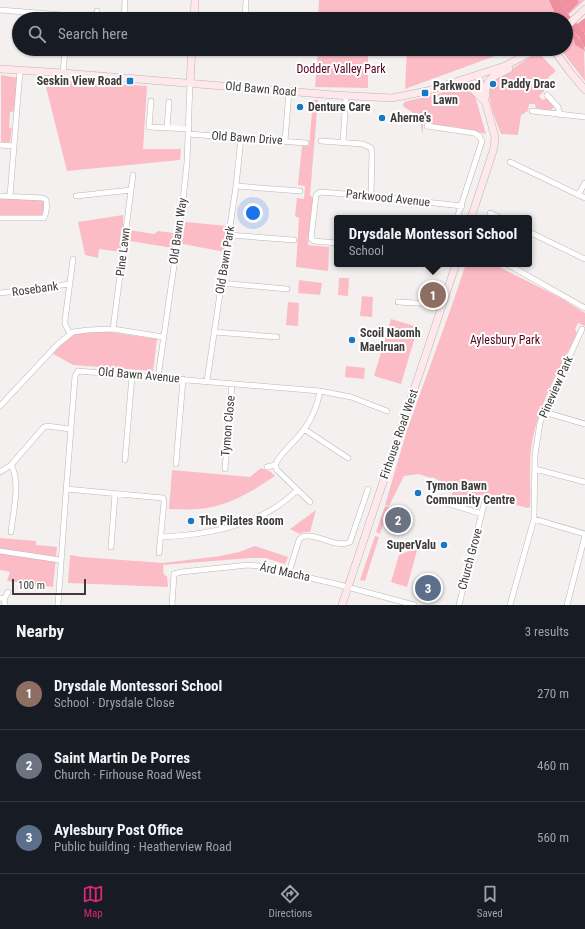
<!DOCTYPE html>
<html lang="en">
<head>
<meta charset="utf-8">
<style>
	body { margin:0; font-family:"Roboto Condensed",sans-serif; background:#20242c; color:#f1f3f6 }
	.scale { position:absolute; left:12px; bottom:10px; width:74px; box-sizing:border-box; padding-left:4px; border:2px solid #3d3b3c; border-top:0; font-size:11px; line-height:14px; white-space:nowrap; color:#3d3b3c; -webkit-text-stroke:3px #fffefe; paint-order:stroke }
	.you { position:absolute; left:253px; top:213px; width:14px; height:14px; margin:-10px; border:3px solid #fff; border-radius:50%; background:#1a73e8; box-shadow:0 0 0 6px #1a73e833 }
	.badge { display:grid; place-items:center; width:26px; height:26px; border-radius:50%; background:#db2777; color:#fff; font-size:13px; font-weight:700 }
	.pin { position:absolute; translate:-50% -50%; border:2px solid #fff; box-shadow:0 1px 4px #0006 }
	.popup { position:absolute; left:334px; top:215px; width:198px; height:52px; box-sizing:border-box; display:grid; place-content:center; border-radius:4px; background:#171b24; filter:drop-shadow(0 1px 3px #0005); font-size:13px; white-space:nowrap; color:#9ea1a6 }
	.popup b { font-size:15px; color:#f1f3f6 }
	.popup::after { content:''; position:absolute; left:50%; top:100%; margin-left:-8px; border:8px solid transparent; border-top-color:#171b24 }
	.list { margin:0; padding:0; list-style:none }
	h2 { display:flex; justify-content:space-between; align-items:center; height:52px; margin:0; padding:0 16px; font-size:17px }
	h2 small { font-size:13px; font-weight:400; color:#9ea1a6 }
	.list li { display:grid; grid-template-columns:26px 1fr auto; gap:12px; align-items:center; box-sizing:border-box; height:72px; padding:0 16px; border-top:1px solid #363941 }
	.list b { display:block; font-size:15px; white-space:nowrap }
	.list p { margin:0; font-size:13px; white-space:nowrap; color:#9ea1a6 }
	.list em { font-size:13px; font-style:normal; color:#9ea1a6 }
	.icon { flex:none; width:22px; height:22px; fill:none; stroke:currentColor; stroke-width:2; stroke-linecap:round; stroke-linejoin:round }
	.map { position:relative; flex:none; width:585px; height:605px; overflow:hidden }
	.search { position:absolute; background:#171b24; box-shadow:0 1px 3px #0004; left:12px; right:12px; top:12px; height:44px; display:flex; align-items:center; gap:10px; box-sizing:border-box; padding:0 14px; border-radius:22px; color:#9ea1a6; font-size:15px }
	.sheet { height:268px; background:#171b24 }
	nav { display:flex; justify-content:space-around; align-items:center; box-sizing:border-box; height:56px; border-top:1px solid #363941; background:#171b24; font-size:11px; color:#9ea1a6 }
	nav a { display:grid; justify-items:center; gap:2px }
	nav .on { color:#db2777 }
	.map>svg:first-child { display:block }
	.green { fill:#fcbcc5 }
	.forest { fill:#f092a2 }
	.water { fill:#ed8f9f }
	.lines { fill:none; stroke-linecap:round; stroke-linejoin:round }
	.street-casing { stroke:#b9b6b6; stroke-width:6 }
	.secondary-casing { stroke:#b9b6b6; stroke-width:8 }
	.street { stroke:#fff; stroke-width:5 }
	.secondary { stroke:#fee8eb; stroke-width:7 }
	.poi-dot { fill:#1579c5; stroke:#fffefe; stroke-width:1.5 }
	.labels { text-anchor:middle; stroke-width:4; stroke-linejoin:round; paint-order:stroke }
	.park-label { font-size:12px; fill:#56011f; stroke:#fffefe }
	.poi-label { font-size:12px; font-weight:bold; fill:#3d3b3c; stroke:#fffefe; text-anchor:start }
	.street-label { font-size:12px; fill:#3d3b3c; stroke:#fffefe }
</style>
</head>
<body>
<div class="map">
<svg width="585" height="605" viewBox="0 0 585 605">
	<rect width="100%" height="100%" fill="#f4f0f0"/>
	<path class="green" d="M319,0h266l-21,19h-246z
		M567,34c5,1 7,6 8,11l9,5 1,31 -25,-32h6z
		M318,49h50v39l-53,-1z
		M407,49h107l-109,40z
		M538,52l18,19c-7,6 -12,9 -12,20l-5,5 3,4 5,-2 5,5 2,4 -4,4 -14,-3 -1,-4h-6l-1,7 -7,4 -3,20 -17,-1c-6,-17 -14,-32 -12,-50z
		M1,75l18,3 -2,33 -7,1 -1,15 3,2 -2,13h-9z
		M44,79l103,7 -4,63h38l-1,11 -113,11z
		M460,88l9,1 6,7 11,38 -31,-7 -22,-2 -1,-3 -9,1v9h-1l-2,-14 -17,-12 1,-4z
		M313,100h5l-8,95 3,3 -5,47 21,2 -1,24 -32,-4 3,-49 -4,-2 2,-18 7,1 1,-13 -7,-1 4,-39h7z
		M0,196l46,4 -2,18h-44z
		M123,215v14l31,5 4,-3 15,2 13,-11 41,4 -2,26 -42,-8 -10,4 -43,-7 -9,11 -22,-3 -1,9 -13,-3 -7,-33z
		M466,264h27l68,34 24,15v13l-7,-3 -3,6 2,4c-16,33 -36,67 -44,104 -5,23 -2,47 -3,70l-3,1 -36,-10 -12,-2 -4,10 -24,-9 3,-9 -22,-11 -1,1 -13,-4 -14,2 -15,30 -4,-1 22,-75 45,-125z
		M339,278h10l-1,18 -10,-1z
		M299,280l23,3 -2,12 -22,-2z
		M362,296l11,1 -1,20 -12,-1z
		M288,302l11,1 -1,23 -12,-1z
		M391,319l27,8 -17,57 -27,-8z
		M102,331l55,8 -4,32 -80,-6 -21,-12 21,-19z
		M346,366l19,2 -1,11 -19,-2z
		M261,468l10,4 4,4c-24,16 -49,32 -79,33 -9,1 -18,0 -27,0l3,-39 78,7z
		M385,506l4,1 -9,27 -4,-2z
		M316,510l-6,22h-6l-4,2 -10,-5z
		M375,536l4,1 -14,44 -5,-1z
		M0,538l36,3v4l21,2 -4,40 -46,-6 3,-9 -10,-2z
		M255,546l33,11 -3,7 -20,-6h-15l-87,7 1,10 3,1 1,11 -100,-4 2,-28 12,2 81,6 57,-7 19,-4z
		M418,547l-11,40 -16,-5 8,-27z"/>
	<path class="forest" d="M560,0h17l2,2 -11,12 -4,-4z
		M585,18v17l-2,-5 -6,-6z
		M572,29c6,8 13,14 13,24l-1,-3 -9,-5c-1,-6 -3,-10 -8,-11z"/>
	<path class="water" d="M549,0h11l4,10 19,20 2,5v13l-6,-11 -13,-13v-5h-4l-8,-8z"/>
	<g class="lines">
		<g class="street-casing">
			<path id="street" d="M0,10l62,5 4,4
				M97,11v5l28,3
				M124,19l1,-19
				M245,19l1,-19
				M63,73l2,-24
				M547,95l11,12 2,8
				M151,101l-2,26 40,2
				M532,111l53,6
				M427,126l47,7 5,3 3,5 -25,77
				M167,128l2,-26
				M189,134l117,9
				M285,141l4,-50
				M321,141l42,3 8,4 1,4 -1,44
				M343,142l3,-46
				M0,145l14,1
				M510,162l75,36
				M236,186l64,5
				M578,195l7,-12
				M0,196l43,2 3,2c1,6 1,12 -2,18h-44
				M10,196l10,-125
				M76,196l55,-6
				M490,213l10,5
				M529,232l56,27
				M229,235l65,5
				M337,243l-23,-2 -3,-3 5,-43 4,-3 51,4 91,10
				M507,264l78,44
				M221,283l66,6
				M0,293l70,-9
				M398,302l37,2 7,2
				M113,329l20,-154
				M214,332l63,5
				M70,334l-5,-10v-4l8,-61
				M158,377l24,-167 5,-48 3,-79
				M207,381l29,-195 5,-48
				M0,406l58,-62 15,-12 15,-2 25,-1 50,8
				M544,412l41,12
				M304,429l44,29
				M125,460l7,-84
				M176,464l7,-85
				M11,465c10,16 2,48 0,67
				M267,467l8,-2
				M225,469l7,-85
				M535,469l50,13
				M0,472l11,-7 33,-38 3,-1 23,3
				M66,489l97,9 1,4 -5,51
				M310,502l-33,-32 -2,-5c5,-11 14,-18 22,-27 12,-13 20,-30 23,-47
				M443,502l39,12
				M534,519l51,15
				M161,537c46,-2 102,-12 136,-47
				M111,547l4,-53
				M0,551l60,9
				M289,572l10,-32 3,-3c15,-5 33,12 48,5l18,-53
				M0,598l4,1 1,6
				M4,599l4,-7
				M58,605c5,-76 11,-153 17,-229l3,-5 242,20 31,6 36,14
				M172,605l2,-31 7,-2 67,-7 11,1 77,18 78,21
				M459,605l25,-101
				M510,605l24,-86 1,-64 5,-32 4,-11 38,-83
				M567,605l18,-69"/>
		</g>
		<g class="secondary-casing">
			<path id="secondary" d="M194,19l1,-19
				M566,27l19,-18
				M553,49l17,23 15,18
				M0,69l63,4 271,22 58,3 35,-7 78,-25 32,-17
				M190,83l2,-34
				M456,83c12,2 19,7 27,17
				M486,95c-1,-18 9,-19 23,-26
				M471,218l23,-70 1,-11 -17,-62
				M342,605l114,-341"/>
		</g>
		<use href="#street" class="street"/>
		<use href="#secondary" class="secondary"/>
	</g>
	<g class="poi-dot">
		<rect x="126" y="77" width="8" height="8" rx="2"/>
		<circle cx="493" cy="84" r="4"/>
		<rect x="421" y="89" width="8" height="8" rx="2"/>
		<circle cx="300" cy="107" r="4"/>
		<circle cx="382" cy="118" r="4"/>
		<circle cx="352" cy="340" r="4"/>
		<circle cx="418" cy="493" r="4"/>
		<circle cx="191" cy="521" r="4"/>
		<circle cx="444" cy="545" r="4"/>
	</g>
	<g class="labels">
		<g class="park-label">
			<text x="341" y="73">Dodder Valley Park</text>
			<text x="505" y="344">Aylesbury Park</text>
		</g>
		<g class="poi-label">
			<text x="122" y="85" text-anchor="end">Seskin View Road</text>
			<text x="501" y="88">Paddy Drac</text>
			<text x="433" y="90">Parkwood<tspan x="433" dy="14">Lawn</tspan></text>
			<text x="308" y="111">Denture Care</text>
			<text x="390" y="122">Aherne's</text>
			<text x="360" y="337">Scoil Naomh<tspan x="360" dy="14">Maelruan</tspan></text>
			<text x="426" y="490">Tymon Bawn<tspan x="426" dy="14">Community Centre</tspan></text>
			<text x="199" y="525">The Pilates Room</text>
			<text x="436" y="549" text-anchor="end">SuperValu</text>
		</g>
		<g class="street-label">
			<text transform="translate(261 89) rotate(5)" y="4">Old Bawn Road</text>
			<text transform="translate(247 138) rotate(4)" y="4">Old Bawn Drive</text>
			<text transform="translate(388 198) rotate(6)" y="4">Parkwood Avenue</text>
			<text transform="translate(178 231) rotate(-82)" y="4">Old Bawn Way</text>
			<text transform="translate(123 252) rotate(-83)" y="4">Pine Lawn</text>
			<text transform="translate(225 260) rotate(-81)" y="4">Old Bawn Park</text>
			<text transform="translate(35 289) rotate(-8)" y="4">Rosebank</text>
			<text transform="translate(139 375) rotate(5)" y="4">Old Bawn Avenue</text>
			<text transform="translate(556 387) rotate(-66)" y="4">Pineview Park</text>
			<text transform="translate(228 426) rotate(-85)" y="4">Tymon Close</text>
			<text transform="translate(399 434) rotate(-71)" y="4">Firhouse Road West</text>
			<text transform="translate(470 559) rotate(-75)" y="4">Church Grove</text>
			<text transform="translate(285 572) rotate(12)" y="4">Árd Macha</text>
		</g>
	</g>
</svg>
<div class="scale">100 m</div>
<div class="you"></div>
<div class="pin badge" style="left:433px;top:295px;background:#8d6e63">1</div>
<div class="popup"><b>Drysdale Montessori School</b>School</div>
<div class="pin badge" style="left:398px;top:520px;background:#6b7280">2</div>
<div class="pin badge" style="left:428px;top:588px;background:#5c6f8a">3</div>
<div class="search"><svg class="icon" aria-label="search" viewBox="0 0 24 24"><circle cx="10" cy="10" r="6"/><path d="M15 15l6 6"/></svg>Search here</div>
</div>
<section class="sheet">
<h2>Nearby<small>3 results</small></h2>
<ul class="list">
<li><span class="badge" style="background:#8d6e63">1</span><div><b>Drysdale Montessori School</b><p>School · Drysdale Close</p></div><em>270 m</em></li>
<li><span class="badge" style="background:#6b7280">2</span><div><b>Saint Martin De Porres</b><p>Church · Firhouse Road West</p></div><em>460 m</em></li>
<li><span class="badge" style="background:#5c6f8a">3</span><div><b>Aylesbury Post Office</b><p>Public building · Heatherview Road</p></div><em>560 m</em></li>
</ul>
</section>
<nav>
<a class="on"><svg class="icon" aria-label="map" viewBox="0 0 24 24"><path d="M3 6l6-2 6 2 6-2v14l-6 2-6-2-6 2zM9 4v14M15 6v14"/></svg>Map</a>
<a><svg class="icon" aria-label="directions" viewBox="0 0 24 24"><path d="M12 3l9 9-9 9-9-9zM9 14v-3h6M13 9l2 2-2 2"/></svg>Directions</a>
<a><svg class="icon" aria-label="saved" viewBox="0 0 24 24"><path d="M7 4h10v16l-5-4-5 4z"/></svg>Saved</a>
</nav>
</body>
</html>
